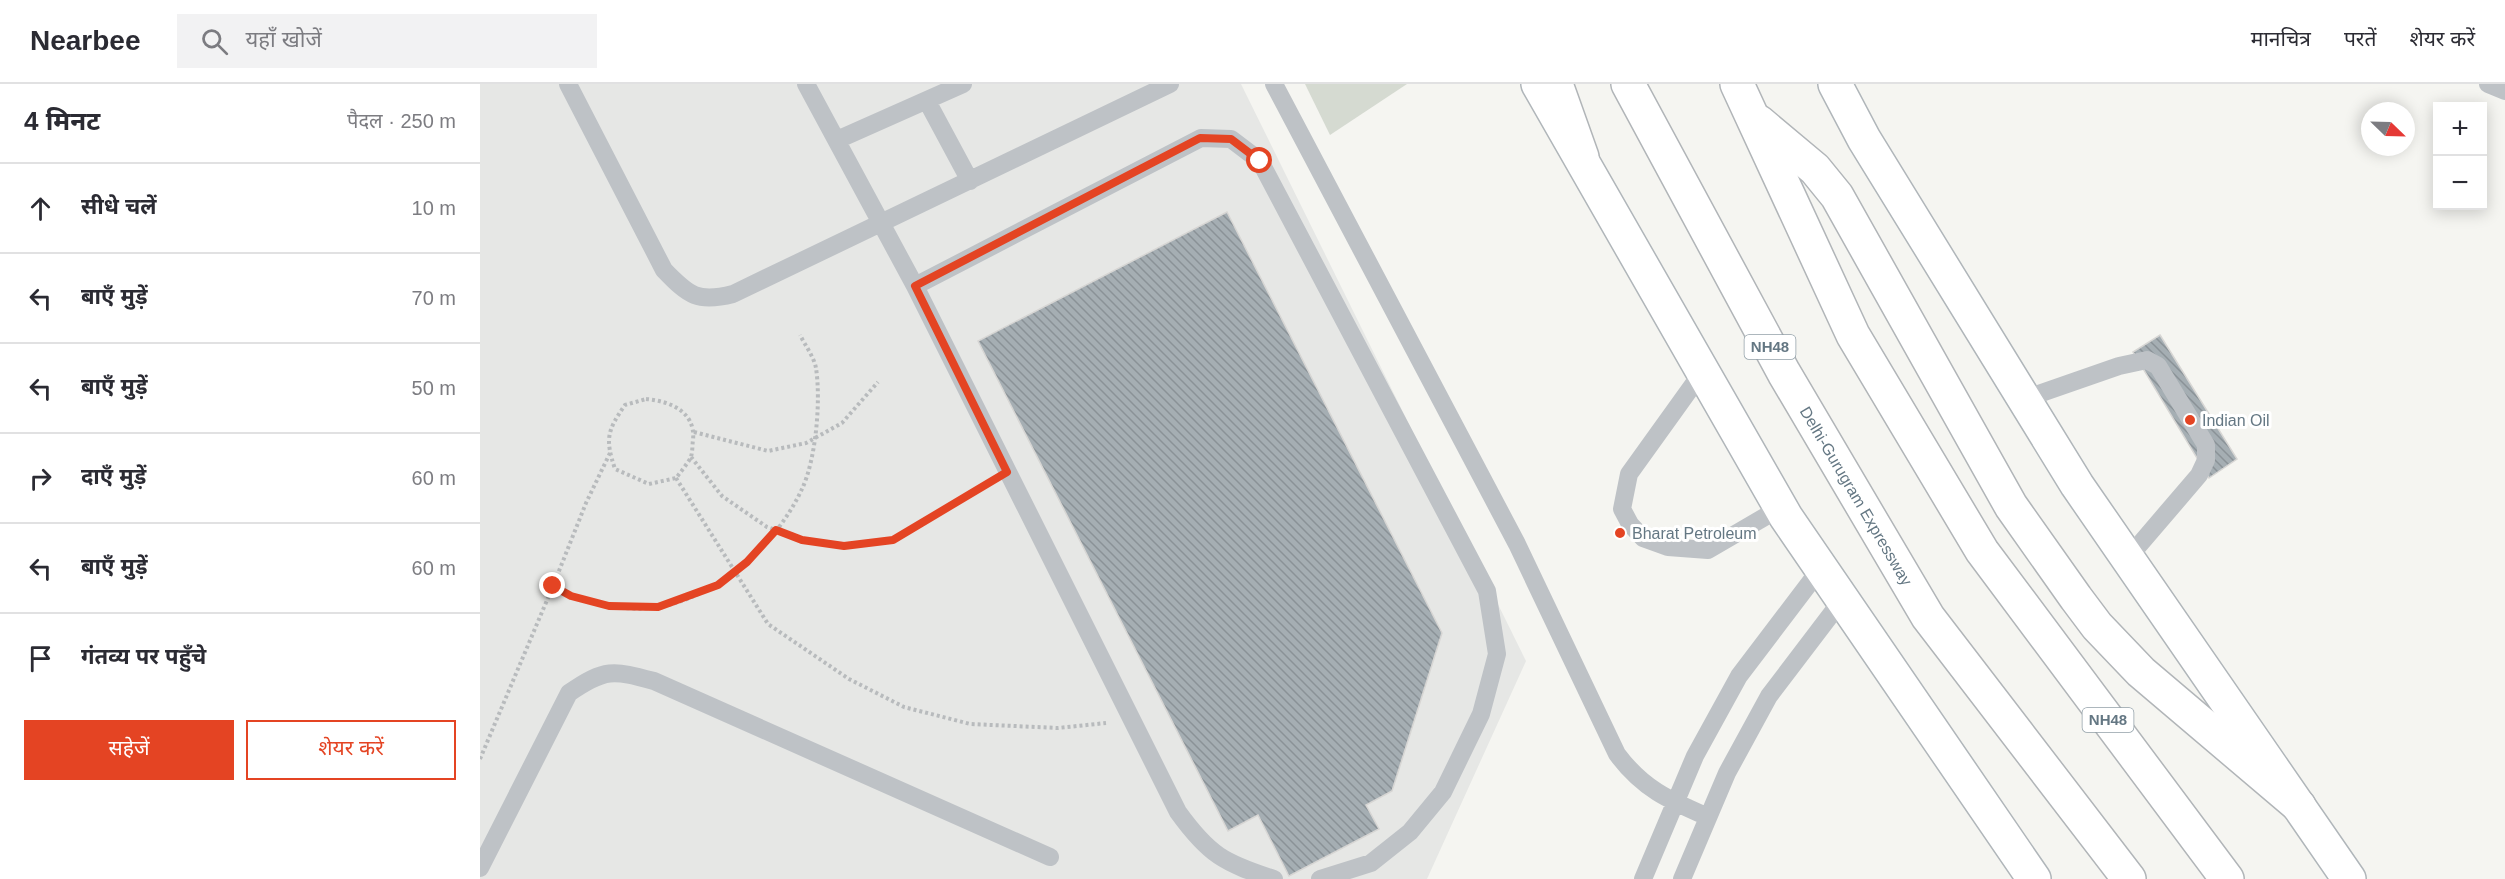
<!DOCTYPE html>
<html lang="hi">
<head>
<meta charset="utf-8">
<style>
	body { margin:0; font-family:Helvetica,"Noto Sans Devanagari",sans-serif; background:#f2f2f3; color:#2b2b33 }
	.controls { position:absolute; right:18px; top:18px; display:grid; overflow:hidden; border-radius:0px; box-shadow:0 3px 15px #0003 }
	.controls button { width:54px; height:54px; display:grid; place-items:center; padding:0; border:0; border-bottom:2px solid #e1e1e2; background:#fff; color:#2b2b33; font:30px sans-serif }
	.compass { position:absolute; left:1881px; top:18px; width:54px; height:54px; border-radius:50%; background:#fff; box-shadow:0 3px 15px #0003; rotate:113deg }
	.stop { position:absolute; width:18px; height:18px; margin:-14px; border:4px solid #e44423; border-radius:50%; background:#fff }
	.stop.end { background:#e44423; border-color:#fff; box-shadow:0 2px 6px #0008 }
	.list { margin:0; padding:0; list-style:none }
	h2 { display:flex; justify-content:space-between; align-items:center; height:78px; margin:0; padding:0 24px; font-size:26px }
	h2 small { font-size:20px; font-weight:400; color:#7c7c81 }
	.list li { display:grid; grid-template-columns:39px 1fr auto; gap:18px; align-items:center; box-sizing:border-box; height:90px; padding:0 24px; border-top:2px solid #e1e1e2 }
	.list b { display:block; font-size:22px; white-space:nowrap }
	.list em { font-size:20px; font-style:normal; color:#7c7c81 }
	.actions { display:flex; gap:12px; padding:18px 24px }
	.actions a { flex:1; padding:14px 0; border:2px solid #e44423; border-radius:0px; text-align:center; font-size:21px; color:#e44423 }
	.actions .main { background:#e44423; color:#fff }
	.icon { flex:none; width:33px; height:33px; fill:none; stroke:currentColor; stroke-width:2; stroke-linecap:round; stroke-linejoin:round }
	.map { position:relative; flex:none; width:2025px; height:795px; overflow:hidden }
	header { display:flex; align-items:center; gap:36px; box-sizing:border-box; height:84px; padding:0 30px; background:#fff; border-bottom:2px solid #e1e1e2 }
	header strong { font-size:28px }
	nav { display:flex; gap:33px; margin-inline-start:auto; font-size:21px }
	.search { width:420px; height:54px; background:#f2f2f3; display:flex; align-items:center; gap:15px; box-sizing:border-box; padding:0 21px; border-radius:0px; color:#7c7c81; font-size:22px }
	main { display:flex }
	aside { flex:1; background:#fff }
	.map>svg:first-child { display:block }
	.built { fill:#e6e7e5 }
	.green { fill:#d5dad1 }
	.building { fill:url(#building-back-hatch); stroke:#d7d6d4; stroke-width:1.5 }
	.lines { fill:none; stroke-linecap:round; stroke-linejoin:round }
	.secondary-casing { stroke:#b0b6ba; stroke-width:36 }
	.highway-casing { stroke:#b1b5b8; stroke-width:36 }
	.path { stroke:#b8bbbd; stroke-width:4; stroke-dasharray:3 3; stroke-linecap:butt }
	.lane { stroke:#bec2c6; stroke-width:18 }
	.secondary { stroke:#fff; stroke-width:33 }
	.highway { stroke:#fff; stroke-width:33 }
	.route { stroke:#e44423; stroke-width:8 }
	.poi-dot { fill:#e44423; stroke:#fff; stroke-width:2 }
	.labels { text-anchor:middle; stroke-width:6; stroke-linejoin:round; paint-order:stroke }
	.shield { fill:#fff; stroke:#92a0a8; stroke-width:1.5 }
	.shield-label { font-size:15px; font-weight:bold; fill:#647783 }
	.poi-label { font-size:16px; fill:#647783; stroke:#fff; text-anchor:start }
	.street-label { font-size:16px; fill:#647783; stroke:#fff }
</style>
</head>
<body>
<header>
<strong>Nearbee</strong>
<div class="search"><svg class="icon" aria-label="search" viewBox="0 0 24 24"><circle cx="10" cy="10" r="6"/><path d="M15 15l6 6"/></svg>यहाँ खोजें</div>
<nav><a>मानचित्र</a><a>परतें</a><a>शेयर करें</a></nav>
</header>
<main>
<aside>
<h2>4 मिनट<small>पैदल · 250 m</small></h2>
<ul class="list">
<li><svg class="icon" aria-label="ahead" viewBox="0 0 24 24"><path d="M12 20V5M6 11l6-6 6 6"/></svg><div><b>सीधे चलें</b></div><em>10 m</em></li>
<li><svg class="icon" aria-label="left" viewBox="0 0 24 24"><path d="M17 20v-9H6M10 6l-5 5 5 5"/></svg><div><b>बाएँ मुड़ें</b></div><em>70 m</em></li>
<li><svg class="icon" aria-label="left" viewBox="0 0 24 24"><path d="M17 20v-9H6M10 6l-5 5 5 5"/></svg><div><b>बाएँ मुड़ें</b></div><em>50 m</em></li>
<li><svg class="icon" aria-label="right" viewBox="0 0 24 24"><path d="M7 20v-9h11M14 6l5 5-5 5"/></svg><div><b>दाएँ मुड़ें</b></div><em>60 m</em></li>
<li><svg class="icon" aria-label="left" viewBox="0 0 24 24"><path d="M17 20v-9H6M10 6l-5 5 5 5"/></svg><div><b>बाएँ मुड़ें</b></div><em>60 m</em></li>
<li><svg class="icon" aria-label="arrive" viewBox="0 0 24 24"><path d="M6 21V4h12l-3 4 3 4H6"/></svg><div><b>गंतव्य पर पहुँचे</b></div></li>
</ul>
<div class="actions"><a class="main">सहेजें</a><a>शेयर करें</a></div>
</aside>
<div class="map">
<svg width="2025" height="795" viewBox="0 0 2025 795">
	<defs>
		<pattern id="building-back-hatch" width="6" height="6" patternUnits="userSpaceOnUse" patternTransform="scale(1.5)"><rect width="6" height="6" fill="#a5aeb3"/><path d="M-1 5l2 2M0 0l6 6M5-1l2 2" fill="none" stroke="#8a9297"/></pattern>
	</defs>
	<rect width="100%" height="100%" fill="#f5f5f1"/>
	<path class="built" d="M0,0h761l285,577 -99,218h-947z"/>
	<path class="green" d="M825,0h102l-77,51z"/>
	<path class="building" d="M747,128l215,421 -50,158 -26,14 13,24 -90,47 -31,-61 -30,16 -250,-490z
		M1680,251l77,124 -28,19 -76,-126z"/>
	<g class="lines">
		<g class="secondary-casing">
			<path id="secondary" d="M1058,0l248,433 248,362
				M1355,0l29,55 213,346 272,394"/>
		</g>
		<g class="highway-casing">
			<g id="highway">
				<path d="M1076,0l26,73"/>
				<path id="s1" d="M1148,0l156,289 144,244 201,262"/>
				<path d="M1257,0l116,251 129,216 245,328"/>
				<path d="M1279,38l56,47 22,27 174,310 65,92 21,28 44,46 158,134"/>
			</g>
		</g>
		<path class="path" d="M166,315c24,2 50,13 47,41 -1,6 0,13 -3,19 -4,6 -9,13 -14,19l-27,6 -34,-15c-10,-30 -8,-38 10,-64z
			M214,348l74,19 38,-8 36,-20 36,-41
			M130,369l-24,50 -33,83c30,16 71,27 106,21 60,-11 117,-62 143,-118 14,-30 19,-88 14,-121 -2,-11 -11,-23 -16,-33
			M211,373l31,39 45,31 36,13 41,6 49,-6 95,-57
			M196,394l92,146 81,55 55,28 66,17 88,4 48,-5
			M0,675l73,-173"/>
		<path class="lane" d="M88,0l96,186c25,26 34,33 69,24l437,-210
			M326,0l109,202 263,526c31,43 46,51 96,67
			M794,0l243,460 100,210c26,35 52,46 91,63
			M2008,0l17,7
			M447,17l43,80
			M357,56l126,-56
			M435,202l286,-148 30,1 29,22 227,430 10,63 -16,60 -38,78 -33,40 -39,31 -51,16
			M1223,287l-74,103 -7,35 8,15 13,14 25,9 40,3 72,-42
			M1544,315l95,-33 28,-6 11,6 48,79v15l-7,15 -71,83
			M0,784l89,-175c36,-25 44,-23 85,-12l396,176
			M1163,795l52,-123 44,-80 82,-108
			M1202,795l45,-106 42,-77 73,-96"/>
		<use href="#secondary" class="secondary"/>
		<use href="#highway" class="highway"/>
	</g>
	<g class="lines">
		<path class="route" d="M73,502l18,10 38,10 49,1 60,-22 29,-23 29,-32 26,10 42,6 49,-6 114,-68 -92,-186 285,-148 31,1 29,22"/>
	</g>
	<g class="poi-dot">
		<circle cx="1710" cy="336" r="6"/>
		<circle cx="1140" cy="449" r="6"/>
	</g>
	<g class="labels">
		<g class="shield">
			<rect x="1264.5" y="251" width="51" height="24" rx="4.5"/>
			<rect x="1602.5" y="624" width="51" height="24" rx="4.5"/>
		</g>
		<g class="shield-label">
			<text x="1290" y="268">NH48</text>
			<text x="1628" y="641">NH48</text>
		</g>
		<g class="poi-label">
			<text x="1722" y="342">Indian Oil</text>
			<text x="1152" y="455">Bharat Petroleum</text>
		</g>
		<g class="street-label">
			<text dy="6" stroke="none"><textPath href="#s1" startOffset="471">Delhi-Gurugram Expressway</textPath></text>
		</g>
	</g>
</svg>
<div class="controls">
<button>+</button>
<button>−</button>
</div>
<svg class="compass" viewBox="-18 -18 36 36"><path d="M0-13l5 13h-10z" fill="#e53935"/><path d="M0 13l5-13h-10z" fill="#7c7c81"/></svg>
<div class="stop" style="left:780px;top:77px"></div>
<div class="stop end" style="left:73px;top:502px"></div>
</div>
</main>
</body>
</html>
